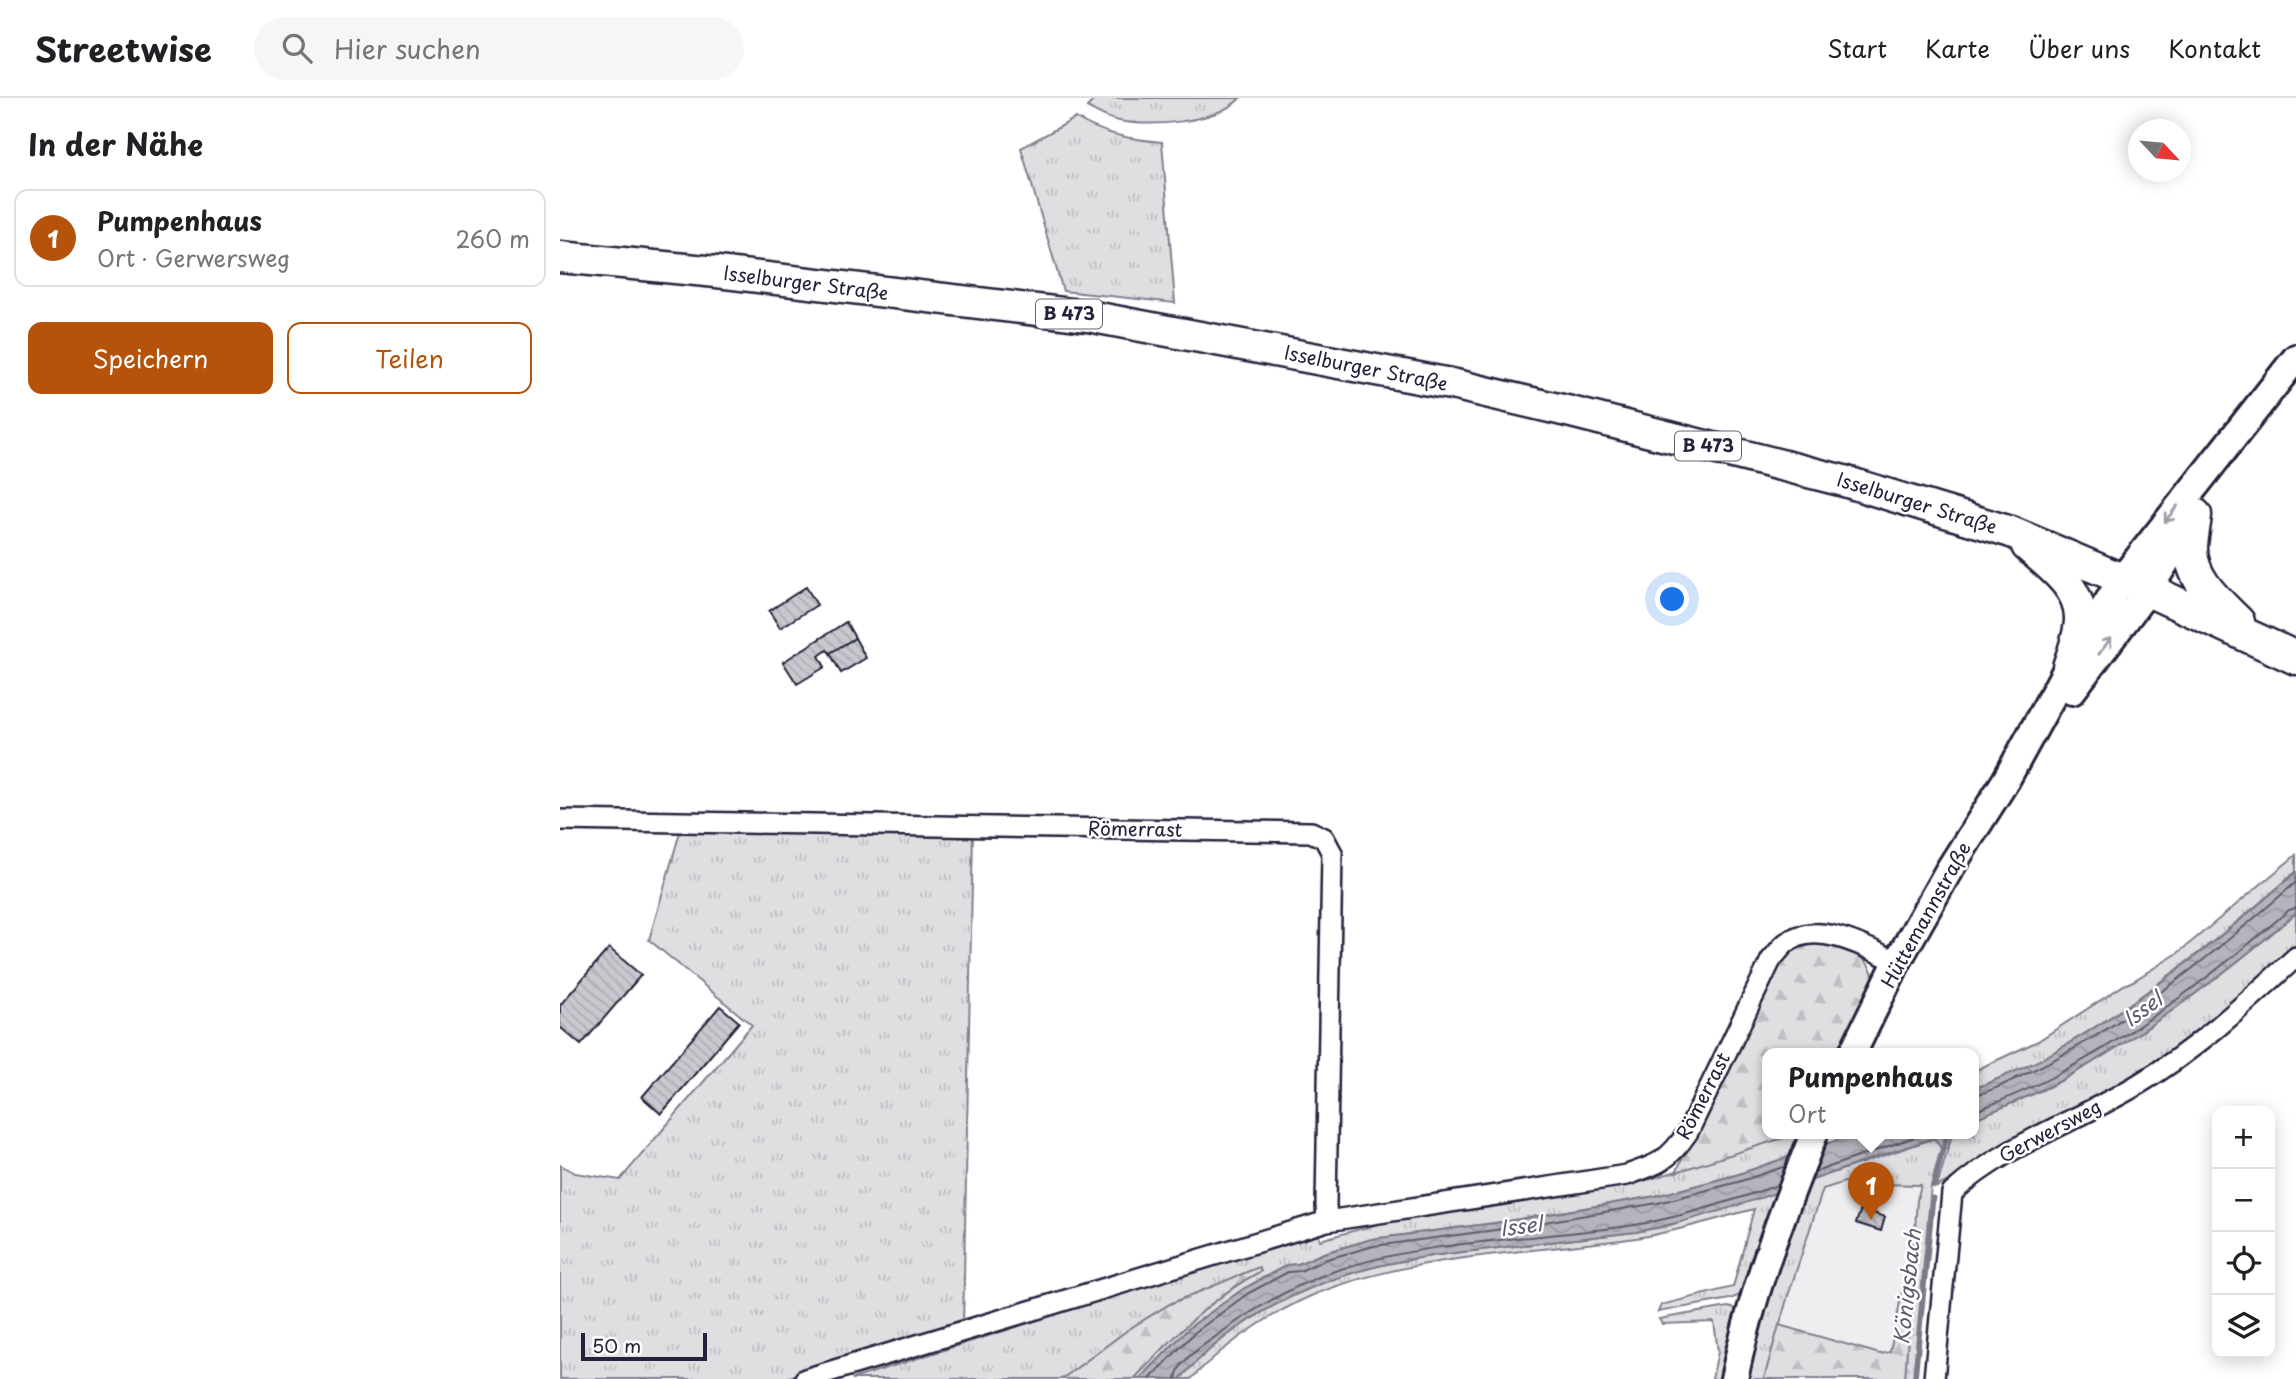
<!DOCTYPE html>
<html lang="de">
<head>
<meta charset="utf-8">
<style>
	body { margin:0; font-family:"Playpen Sans",sans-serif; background:#f6f6f6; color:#202124 }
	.controls { position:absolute; right:21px; bottom:21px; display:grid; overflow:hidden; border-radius:14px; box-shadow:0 4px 18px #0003 }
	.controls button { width:63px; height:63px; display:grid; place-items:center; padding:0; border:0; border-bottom:2px solid #e0e0e0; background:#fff; color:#202124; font:35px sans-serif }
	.compass { position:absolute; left:1568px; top:21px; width:63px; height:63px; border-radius:50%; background:#fff; box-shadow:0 4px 18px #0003; rotate:116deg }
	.scale { position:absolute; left:21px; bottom:18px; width:126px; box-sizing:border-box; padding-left:7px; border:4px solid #22223b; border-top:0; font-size:19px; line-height:24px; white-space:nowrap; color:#22223b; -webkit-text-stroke:5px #fff; paint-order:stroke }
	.you { position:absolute; left:1113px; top:502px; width:24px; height:24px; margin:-18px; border:5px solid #fff; border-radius:50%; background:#1a73e8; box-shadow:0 0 0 10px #1a73e833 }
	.badge { display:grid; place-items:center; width:46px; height:46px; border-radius:50%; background:#b45309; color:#fff; font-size:23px; font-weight:700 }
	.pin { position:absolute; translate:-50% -58px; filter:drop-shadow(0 2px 4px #0008) }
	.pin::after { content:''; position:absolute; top:37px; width:24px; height:21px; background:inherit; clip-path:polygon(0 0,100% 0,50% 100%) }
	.popup { position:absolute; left:1202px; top:950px; width:217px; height:91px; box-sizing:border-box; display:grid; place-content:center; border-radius:14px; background:#fff; filter:drop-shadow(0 2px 5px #0005); font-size:23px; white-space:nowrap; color:#757577 }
	.popup b { font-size:26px; color:#202124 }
	.popup::after { content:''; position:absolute; left:50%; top:100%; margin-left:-14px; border:14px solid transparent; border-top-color:#fff }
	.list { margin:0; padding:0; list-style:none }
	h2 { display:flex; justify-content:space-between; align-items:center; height:91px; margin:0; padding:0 28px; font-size:30px }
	h2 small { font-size:23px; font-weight:400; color:#757577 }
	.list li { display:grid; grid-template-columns:46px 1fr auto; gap:21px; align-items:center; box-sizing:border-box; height:98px; margin:0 14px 14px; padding:0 14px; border:2px solid #e0e0e0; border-radius:14px }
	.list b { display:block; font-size:26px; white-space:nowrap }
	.list p { margin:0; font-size:23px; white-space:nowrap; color:#757577 }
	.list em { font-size:23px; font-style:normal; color:#757577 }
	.actions { display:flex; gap:14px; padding:21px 28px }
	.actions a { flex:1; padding:16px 0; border:2px solid #b45309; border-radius:14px; text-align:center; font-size:24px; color:#b45309 }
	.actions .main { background:#b45309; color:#fff }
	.icon { flex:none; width:38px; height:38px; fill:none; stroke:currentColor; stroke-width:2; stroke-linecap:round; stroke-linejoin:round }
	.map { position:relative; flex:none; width:1736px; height:1281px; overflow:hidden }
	header { display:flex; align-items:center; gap:42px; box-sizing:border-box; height:98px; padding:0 35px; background:#fff; border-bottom:2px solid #e0e0e0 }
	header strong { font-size:33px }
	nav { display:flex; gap:38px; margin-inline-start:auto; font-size:24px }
	.search { width:490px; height:63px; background:#f6f6f6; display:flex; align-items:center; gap:18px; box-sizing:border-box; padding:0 24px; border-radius:38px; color:#757577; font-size:26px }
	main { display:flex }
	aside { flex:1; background:#fff }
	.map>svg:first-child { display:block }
	.built { fill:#eeeef1 }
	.grass { fill:url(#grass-tufts); stroke:#80808e; stroke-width:2 }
	.forest { fill:url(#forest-firs); stroke:#80808e; stroke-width:2 }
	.water { fill:url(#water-waves); stroke:#7a7a88; stroke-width:2 }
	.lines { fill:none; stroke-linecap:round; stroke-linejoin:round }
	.shore { stroke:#5c5c6f; stroke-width:2 }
	.stream { stroke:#7a7a88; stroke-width:5 }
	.building { fill:url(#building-back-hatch); stroke:#22223b; stroke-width:2 }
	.minor-casing { stroke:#22223b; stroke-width:24 }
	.secondary-casing { stroke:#22223b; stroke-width:32 }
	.primary-casing { stroke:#22223b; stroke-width:35 }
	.trunk-casing { stroke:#22223b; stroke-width:37 }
	.minor { stroke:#fff; stroke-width:19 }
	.secondary { stroke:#fff; stroke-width:26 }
	.primary { stroke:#fff; stroke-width:30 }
	.trunk { stroke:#fff; stroke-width:32 }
	.oneway { stroke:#9c9ca7 }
	.labels { text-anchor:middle; stroke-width:5; stroke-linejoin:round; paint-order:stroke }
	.shield { fill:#fff; stroke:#646476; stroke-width:2 }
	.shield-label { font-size:18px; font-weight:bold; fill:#22223b }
	.street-label { font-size:19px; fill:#22223b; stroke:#fff }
	.water-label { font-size:21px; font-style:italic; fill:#5c5c6f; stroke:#fff }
</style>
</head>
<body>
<header>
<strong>Streetwise</strong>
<div class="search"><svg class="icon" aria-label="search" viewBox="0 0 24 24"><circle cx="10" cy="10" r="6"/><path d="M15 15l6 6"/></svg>Hier suchen</div>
<nav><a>Start</a><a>Karte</a><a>Über uns</a><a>Kontakt</a></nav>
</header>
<main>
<aside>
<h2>In der Nähe<small></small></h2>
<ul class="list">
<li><span class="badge">1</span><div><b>Pumpenhaus</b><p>Ort · Gerwersweg</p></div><em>260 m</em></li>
</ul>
<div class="actions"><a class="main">Speichern</a><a>Teilen</a></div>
</aside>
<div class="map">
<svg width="1736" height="1281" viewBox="0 0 1736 1281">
	<defs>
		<pattern id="grass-tufts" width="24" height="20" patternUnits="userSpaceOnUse" patternTransform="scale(1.75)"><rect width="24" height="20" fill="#dfdfe2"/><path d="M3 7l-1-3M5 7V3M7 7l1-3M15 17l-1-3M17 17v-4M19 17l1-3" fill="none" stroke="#bfbfc3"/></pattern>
		<pattern id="forest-firs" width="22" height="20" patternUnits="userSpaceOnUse" patternTransform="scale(1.75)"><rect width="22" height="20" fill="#dfdfe2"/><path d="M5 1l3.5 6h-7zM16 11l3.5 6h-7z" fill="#bfbfc3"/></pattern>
		<pattern id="water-waves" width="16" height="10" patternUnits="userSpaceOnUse" patternTransform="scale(1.75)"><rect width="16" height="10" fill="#b4b4bc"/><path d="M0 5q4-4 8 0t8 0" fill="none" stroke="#9a9aa2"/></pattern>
		<pattern id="building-back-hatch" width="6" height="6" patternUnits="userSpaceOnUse" patternTransform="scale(1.75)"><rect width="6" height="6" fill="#c8c8cf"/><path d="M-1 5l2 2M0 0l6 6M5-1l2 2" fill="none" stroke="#acacb3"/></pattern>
	</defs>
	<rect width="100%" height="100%" fill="#fff"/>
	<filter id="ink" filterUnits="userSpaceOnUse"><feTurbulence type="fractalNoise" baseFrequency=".0143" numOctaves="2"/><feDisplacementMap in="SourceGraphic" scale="14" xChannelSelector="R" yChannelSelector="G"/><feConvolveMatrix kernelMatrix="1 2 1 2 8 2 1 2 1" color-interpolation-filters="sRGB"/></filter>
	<g filter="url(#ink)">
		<path class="built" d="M1294,1081l23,5 44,1 -4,15 -2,28 -25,125 -10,1 -101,-29 44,-136z"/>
		<path class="grass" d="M536,0h144c-21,25 -98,31 -128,21 -9,-3 -17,-8 -25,-12z
			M516,20c29,17 53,21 86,24l13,161 -112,-12 -42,-143z
			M120,734h293l-10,495 -181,52h-222v-214l15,8 45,7 132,-155 -103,-85z
			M1736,757v17c-79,68 -158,133 -249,184 -23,13 -48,22 -73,33v-18l64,-30 86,-56 9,-4 45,-28z
			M1736,815v37l-127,110 -232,127 15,-53h22v-15c29,-12 60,-24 88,-39 85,-47 161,-104 234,-167z
			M1235,1036h7l-10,22 -56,19 -80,21 -154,26 -130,17 -48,14 -26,11 -11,1 -44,24 -53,38 -50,52h-6c38,-40 77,-82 126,-108l-1,-4 -89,37 -41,25 -67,50h-210l402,-127 65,-17 1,5 80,-22 140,-19 111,-20z
			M1375,1040l6,10 -10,38 -18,193h-8l12,-179 4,-15 -44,-1 -23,-5 -31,10 -36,110 -23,80h-20l24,-93 41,-105z
			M1218,1094l-31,96 -6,7 -11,4 -72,13 3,-7 72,-18 21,-78c-39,10 -78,23 -118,29 -99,14 -203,16 -299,48 -50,16 -110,55 -146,93h-11c57,-65 144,-105 228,-119 30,-6 60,-8 90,-12 46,-5 92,-11 138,-16l31,-6z
			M1168,1209l8,2 4,5 -16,65h-12l6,-27 -4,-30 -52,2 -3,-5z"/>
		<path class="forest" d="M1257,846c22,2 60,11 56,40 -1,13 -25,55 -32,70h-73v80h27l-119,38 97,-201c12,-18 24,-24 44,-27z
			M1355,1130l-10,151h-141l15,-54 101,29 10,-2z
			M699,1169l2,4c-50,26 -89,68 -127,108h-72l67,-50 41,-25z"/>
		<path class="water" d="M1736,774v41c-73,63 -149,120 -234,167 -28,15 -59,27 -88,39v-30c25,-11 50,-20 73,-33 91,-51 171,-115 249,-184z
			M1294,1036h98l-4,15 -7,-1 -7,-10c-99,31 -195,74 -298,94 -46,5 -92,11 -138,16 -30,4 -60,6 -90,12 -84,14 -171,54 -228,119h-40l50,-52 53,-38 44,-24 11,-1 26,-11 48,-14 130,-17 154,-26 80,-21z"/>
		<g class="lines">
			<path class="shore" d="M1414,997c16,-2 34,-13 49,-20 101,-47 190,-120 273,-193
				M1414,1014c28,-12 57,-23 84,-38 84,-44 159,-102 231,-164l7,-2
				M1255,1074l108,-38
				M590,1281l44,-46 53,-39 41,-22 12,-1 27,-12 47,-13 129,-17 155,-26 80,-21 48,-16
				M616,1281c1,-19 29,-34 43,-45 36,-26 74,-49 116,-63 93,-32 202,-31 300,-46 48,-8 97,-24 143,-40"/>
			<path class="stream" d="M1374,1088l13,-52
				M1355,1281l18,-181"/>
		</g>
		<path class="building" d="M246,489l11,18 -37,23 -11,-17z
			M286,524l9,16 -25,15 -3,-3 -8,6 6,11 -28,17 -14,-22z
			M295,540l11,20 -25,15 -11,-20z
			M49,850l32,27 -60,70 -21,-18v-22z
			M160,908l19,16 -78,92 -19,-17z
			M1301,1111l24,8 -4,14 -25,-8z"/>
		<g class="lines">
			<g class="minor-casing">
				<path id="minor" d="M0,722l751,12 13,6 8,15 -6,352 1,16
					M245,1281l522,-158 300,-46c32,-11 41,-14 61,-43l83,-172c5,-5 9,-12 15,-17 31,-24 82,5 111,19
					M1374,1281l18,-186c54,-49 124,-71 185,-108 59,-35 109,-82 159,-128"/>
			</g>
			<g class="secondary-casing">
				<path id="secondary" d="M1512,593l76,-101 46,-73
					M1292,956l45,-92 52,-92 57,-90 62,-113 54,-88 174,-221
					M1174,1281c17,-85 48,-165 80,-245"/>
			</g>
			<g class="primary-casing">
				<path id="primary" d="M0,159l157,15 371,44 368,69 115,27 273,69 167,51 137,58
					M1467,448c21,19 54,41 53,73 0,15 -7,33 -12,48"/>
			</g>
			<g class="trunk-casing">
				<path id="trunk" d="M1635,417c-1,11 -4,23 -4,34 0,31 27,53 47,73
					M1588,492l148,68"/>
			</g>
			<use href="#minor" class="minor"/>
			<use href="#secondary" class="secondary"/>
			<use href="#primary" class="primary"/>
			<use href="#trunk" class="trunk"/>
		</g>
		<defs><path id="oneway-shaft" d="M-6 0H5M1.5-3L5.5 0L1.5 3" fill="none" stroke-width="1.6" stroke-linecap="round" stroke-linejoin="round" transform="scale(1.75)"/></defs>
		<g class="oneway">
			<use href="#oneway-shaft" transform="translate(1611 416) rotate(128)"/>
			<use href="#oneway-shaft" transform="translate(1545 548) rotate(-53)"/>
		</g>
	</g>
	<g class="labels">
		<g class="shield">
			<rect x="476" y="201.5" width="66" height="29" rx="5"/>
			<rect x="1115" y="333.5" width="66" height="29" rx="5"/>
		</g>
		<g class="shield-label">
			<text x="509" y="222">B 473</text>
			<text x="1148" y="354">B 473</text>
		</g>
		<g class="street-label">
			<text transform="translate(246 185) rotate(7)" y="7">Isselburger Straße</text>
			<text transform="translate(806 270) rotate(11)" y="7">Isselburger Straße</text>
			<text transform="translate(1357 405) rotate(17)" y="7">Isselburger Straße</text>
			<text transform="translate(575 731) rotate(1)" y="7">Römerrast</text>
			<text transform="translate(1366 817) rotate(-61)" y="7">Hüttemannstraße</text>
			<text transform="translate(1143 998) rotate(-63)" y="7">Römerrast</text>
			<text transform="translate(1490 1033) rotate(-28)" y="7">Gerwersweg</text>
		</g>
		<g class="water-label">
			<text transform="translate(1583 912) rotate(-36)" y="7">Issel</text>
			<text transform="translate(961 1129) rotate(-7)" y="7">Issel</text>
			<text transform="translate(1348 1189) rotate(-84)" y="7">Königsbach</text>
		</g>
	</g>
</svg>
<div class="controls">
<button>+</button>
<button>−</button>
<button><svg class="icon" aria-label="locate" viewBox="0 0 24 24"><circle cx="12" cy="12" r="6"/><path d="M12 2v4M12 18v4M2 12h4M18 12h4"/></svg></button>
<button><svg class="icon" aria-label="layers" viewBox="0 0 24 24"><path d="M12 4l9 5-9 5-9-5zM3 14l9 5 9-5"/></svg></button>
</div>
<svg class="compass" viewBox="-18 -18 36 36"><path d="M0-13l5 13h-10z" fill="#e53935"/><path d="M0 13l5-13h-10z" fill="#757577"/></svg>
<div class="scale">50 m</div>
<div class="you"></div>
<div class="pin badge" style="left:1311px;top:1122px">1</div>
<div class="popup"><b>Pumpenhaus</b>Ort</div>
</div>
</main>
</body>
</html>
